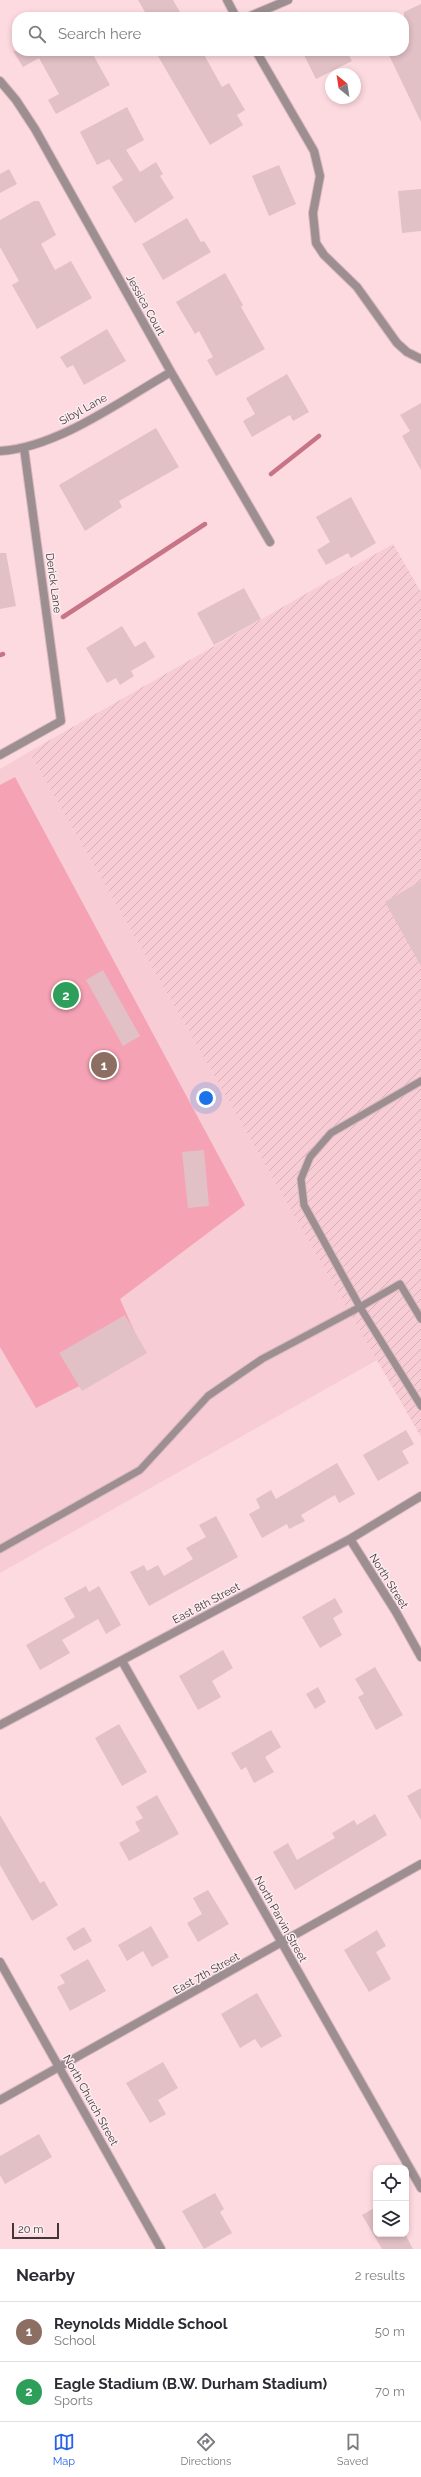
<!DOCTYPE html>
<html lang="en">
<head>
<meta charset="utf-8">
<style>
	body { margin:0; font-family:Raleway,sans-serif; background:#f2f2f3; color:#2b2b33 }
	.controls { position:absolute; right:12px; bottom:12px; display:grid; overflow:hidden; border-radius:8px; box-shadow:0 2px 6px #0003 }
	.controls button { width:36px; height:36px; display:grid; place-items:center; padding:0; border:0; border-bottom:1px solid #e1e1e2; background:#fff; color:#2b2b33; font:20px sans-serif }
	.compass { position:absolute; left:325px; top:68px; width:36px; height:36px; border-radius:50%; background:#fff; box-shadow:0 2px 6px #0003; rotate:330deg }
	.scale { position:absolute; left:12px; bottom:10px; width:47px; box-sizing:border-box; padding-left:4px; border:2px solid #433638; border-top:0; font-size:11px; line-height:14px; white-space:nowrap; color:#433638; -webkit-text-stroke:3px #fbedf0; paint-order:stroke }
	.you { position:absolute; left:206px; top:1098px; width:14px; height:14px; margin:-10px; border:3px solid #fff; border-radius:50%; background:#1a73e8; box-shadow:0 0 0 6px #1a73e833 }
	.badge { display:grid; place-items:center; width:26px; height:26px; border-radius:50%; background:#2563eb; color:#fff; font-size:13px; font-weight:700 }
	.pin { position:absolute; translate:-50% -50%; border:2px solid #fff; box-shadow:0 1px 4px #0006 }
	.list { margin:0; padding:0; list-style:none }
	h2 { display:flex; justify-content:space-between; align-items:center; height:52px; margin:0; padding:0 16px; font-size:17px }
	h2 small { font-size:13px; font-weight:400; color:#7c7c81 }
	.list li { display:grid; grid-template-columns:26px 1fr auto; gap:12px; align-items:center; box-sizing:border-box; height:60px; padding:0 16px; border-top:1px solid #e1e1e2 }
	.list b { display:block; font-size:15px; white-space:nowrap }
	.list p { margin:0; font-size:13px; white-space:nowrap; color:#7c7c81 }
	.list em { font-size:13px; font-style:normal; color:#7c7c81 }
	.icon { flex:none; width:22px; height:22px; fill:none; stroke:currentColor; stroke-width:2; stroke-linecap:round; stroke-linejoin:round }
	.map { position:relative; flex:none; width:421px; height:2249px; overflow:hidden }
	.search { position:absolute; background:#fff; box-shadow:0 2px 6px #0003; left:12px; right:12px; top:12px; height:44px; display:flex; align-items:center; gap:10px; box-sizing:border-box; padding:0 14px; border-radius:16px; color:#7c7c81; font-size:15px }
	.sheet { height:172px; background:#fff }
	nav { display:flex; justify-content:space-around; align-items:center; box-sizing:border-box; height:56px; border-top:1px solid #e1e1e2; background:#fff; font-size:11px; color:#7c7c81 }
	nav a { display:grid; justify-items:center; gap:2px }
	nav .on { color:#2563eb }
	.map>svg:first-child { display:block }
	.built { fill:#f7ccd4 }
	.industrial { fill:url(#industrial-furrows) }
	.pitch { fill:#f5a2b4 }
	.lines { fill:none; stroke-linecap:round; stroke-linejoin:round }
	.stream { stroke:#c77487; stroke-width:4.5 }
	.building { fill:#e1c0c6 }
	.lane-casing { stroke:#d8b9be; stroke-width:9 }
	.street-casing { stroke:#d8b9be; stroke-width:10 }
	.lane { stroke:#9d8f91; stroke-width:7 }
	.street { stroke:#9d8f91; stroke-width:8 }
	.labels { text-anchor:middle; stroke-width:3; stroke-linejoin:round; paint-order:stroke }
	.street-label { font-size:11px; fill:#433638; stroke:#fbedf0 }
</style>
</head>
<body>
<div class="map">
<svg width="421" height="2249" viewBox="0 0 421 2249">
	<defs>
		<pattern id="industrial-furrows" width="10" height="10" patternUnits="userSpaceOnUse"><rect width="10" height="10" fill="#f7ccd4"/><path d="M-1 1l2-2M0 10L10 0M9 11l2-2" fill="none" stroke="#d5b0b7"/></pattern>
	</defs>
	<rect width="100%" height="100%" fill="#fddae0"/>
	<path class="built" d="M29,752l348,608 -377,213v-804z"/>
	<path class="industrial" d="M393,544l28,48v845l-392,-685z"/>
	<path class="pitch" d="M15,777l230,428 -125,94 24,54 -108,55 -36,-61v-562z"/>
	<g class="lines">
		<path class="stream" d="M271,474l48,-38
			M63,617l142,-93
			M0,655l3,-1"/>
	</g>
	<path class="building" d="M138,0h35l10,17h-35z
		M421,4v118l-34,-71h17v-39z
		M13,51h78l19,34 -54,29 -8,-14 11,-6 -20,-36 -16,9z
		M155,51h47l20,36 7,-4 16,27 -8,5 6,10 -33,20z
		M302,51h45l5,10 -36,18z
		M127,107l17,33 -18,10 14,22 16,-10 7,12 -3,2 14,22 -39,25 -23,-36 11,-7 -14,-21 -12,6 -17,-33z
		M279,165l17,39 -27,12 -17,-40z
		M9,169l8,15 -17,9v-19z
		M421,189v42l-19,2 -4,-42z
		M34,201h5l17,34 -15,9 14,26 16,-9 21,37 -55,31 -25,-44 7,-4 -19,-34v-27z
		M187,218l14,24 3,-1 7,11 -48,28 -21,-36z
		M225,273l18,32 -2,2 24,42 -49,27 -9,-16 6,-3 -14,-26 -4,3 -19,-32z
		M107,329l19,32 -42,24 -11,-20 -6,3 -7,-11z
		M287,374l22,38 -16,9 -3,-6 -38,22 -9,-16 12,-7 -9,-16z
		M421,403v67l-19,-34 8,-5 -10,-16z
		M156,428l23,39 -60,34 3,6 -37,24 -26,-46z
		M351,497l25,46 -25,15 -3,-5 -22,12 -9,-15 13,-8 -14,-25z
		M0,553h6l10,53 -16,3z
		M244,588l17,31 -47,26 -17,-32z
		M122,626l13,21 10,-6 10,16 -24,14 3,5 -14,9 -4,-7 -9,5 -21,-35z
		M421,881v85l-36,-64z
		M103,970l37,66 -17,10 -37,-66z
		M204,1150l5,56 -21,2 -6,-56z
		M125,1315l22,38 -65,38 -23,-38z
		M406,1430l8,14 -12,7 7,12 -31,18 -15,-26z
		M337,1463l18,31 -16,9 -4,-8 -34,20 4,6 -16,8 -2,-5 -25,14 -13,-24 11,-6 -4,-9 15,-9 5,9z
		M216,1516l22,41 -89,49 -19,-34 14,-7 3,6 11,-6 6,11 29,-17 -7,-11 20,-11 -7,-12z
		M86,1586l3,6 10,-6 22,39 -15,9 -8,-15 -36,21 8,13 -30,17 -14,-25 49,-28 -11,-19z
		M335,1598l8,14 -10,6 9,17 -22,13 -18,-31z
		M223,1650l10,18 -21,13 9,16 -23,13 -19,-34z
		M375,1667l28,48 -27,15 -18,-33 6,-3 -9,-15z
		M318,1687l8,15 -11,7 -9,-15z
		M119,1724l28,48 -25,14 -27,-48z
		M271,1730l10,17 -16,10 9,15 -20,11 -8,-16 -5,3 -10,-17z
		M421,1788v32l-14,-24z
		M157,1795l22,39 -50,27 -10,-18 21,-12 -5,-9 8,-4 -7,-11z
		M375,1814l12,21 -92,55 -22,-38 15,-9 9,17 38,-22 -3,-5 22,-13 3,5z
		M0,1815l40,68 4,-2 14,24 -26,16 -32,-56z
		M208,1890l21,34 -31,18 -11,-19 15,-9 -9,-16z
		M151,1926l18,31 -17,10 -9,-16 -16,10 -9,-16z
		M84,1927l8,14 -18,10 -8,-13z
		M377,1930l9,16 -10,6 15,27 -22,13 -25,-42z
		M88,1959l18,32 -36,20 -13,-24 8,-4 -5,-8z
		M257,1993l25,43 -21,12 -6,-9 -15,9 -19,-34z
		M163,2062l15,26 -20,12 8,14 -16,9 -24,-40z
		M39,2134l13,23 -47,27 -5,-9v-19z
		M215,2193l9,16 -4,3 12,21 -28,16 -22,-38z
		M376,2207v27h29l8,15h-31l-20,-34z"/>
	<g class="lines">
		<g class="lane-casing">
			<path id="lane" d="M421,1081l-90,52 -21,24 -9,22 3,26 56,102 40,-23 21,35
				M0,1549l140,-79 68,-74 54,-37 98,-52 61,99"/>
		</g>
		<g class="street-casing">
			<path id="street" d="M227,0l9,17
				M248,17l40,-17
				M256,51l58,100 6,25 -7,37 3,30 8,12 33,32 40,56 10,9 14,7
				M0,81l16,19 19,29 136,243 99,170
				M0,451c57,-3 122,-51 171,-79
				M0,755l61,-34 -37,-273
				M350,1539l46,73 25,45
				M122,1661l299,527
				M0,1725l350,-186 71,-43
				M0,1962l161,287
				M0,2100l421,-236"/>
		</g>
		<use href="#lane" class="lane"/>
		<use href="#street" class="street"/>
	</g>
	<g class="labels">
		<g class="street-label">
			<text transform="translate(146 305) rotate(61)" y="4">Jessica Court</text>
			<text transform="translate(83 409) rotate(-29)" y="4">Sibyl Lane</text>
			<text transform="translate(54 583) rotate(82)" y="4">Derick Lane</text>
			<text transform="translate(389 1581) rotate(58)" y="4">North Street</text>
			<text transform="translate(206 1603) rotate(-28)" y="4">East 8th Street</text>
			<text transform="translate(281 1919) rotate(61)" y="4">North Parvin Street</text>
			<text transform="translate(206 1973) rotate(-29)" y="4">East 7th Street</text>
			<text transform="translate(91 2100) rotate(61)" y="4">North Church Street</text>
		</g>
	</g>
</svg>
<div class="controls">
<button><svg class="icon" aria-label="locate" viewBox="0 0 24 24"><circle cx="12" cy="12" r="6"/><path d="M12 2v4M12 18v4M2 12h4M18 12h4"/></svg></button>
<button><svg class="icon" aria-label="layers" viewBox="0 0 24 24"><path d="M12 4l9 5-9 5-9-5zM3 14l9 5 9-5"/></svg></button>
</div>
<svg class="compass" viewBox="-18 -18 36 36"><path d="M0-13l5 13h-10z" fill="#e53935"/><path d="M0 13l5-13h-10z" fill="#7c7c81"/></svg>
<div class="scale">20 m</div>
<div class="you"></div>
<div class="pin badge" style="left:104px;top:1065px;background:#8d6e63">1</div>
<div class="pin badge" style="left:66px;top:995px;background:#2e9e5b">2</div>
<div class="search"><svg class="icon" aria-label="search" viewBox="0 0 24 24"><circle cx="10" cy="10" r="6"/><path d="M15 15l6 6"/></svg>Search here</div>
</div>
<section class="sheet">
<h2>Nearby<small>2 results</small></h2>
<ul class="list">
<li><span class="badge" style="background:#8d6e63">1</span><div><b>Reynolds Middle School</b><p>School</p></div><em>50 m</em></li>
<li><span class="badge" style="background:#2e9e5b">2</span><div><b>Eagle Stadium (B.W. Durham Stadium)</b><p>Sports</p></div><em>70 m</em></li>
</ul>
</section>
<nav>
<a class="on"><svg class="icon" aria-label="map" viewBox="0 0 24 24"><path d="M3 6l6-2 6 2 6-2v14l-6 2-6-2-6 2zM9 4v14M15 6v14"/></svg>Map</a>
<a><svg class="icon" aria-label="directions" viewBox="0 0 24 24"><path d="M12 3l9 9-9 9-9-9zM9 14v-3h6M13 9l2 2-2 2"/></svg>Directions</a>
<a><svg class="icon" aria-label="saved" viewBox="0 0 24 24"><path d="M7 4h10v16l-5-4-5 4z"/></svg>Saved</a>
</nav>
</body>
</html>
